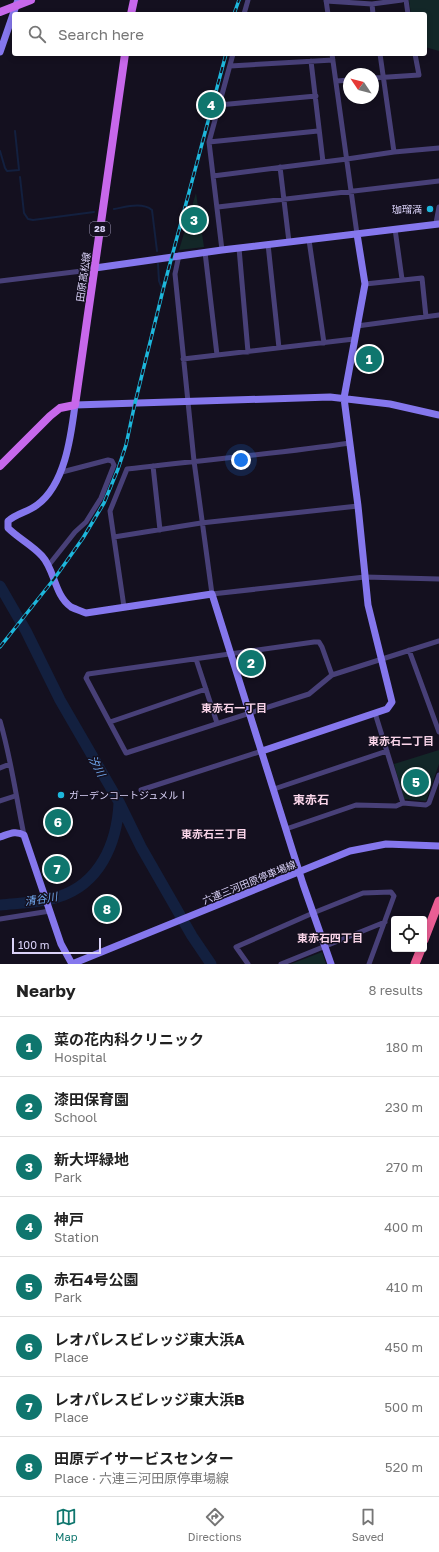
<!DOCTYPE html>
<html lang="en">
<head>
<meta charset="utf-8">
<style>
	body { margin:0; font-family:"Golos Text","Noto Sans JP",sans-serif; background:#f6f6f6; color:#222 }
	.controls { position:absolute; right:12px; bottom:12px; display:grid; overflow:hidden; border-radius:4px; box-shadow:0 2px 6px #0003 }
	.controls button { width:36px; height:36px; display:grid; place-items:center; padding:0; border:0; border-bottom:1px solid #e0e0e0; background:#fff; color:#222; font:20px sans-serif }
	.compass { position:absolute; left:343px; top:68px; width:36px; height:36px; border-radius:50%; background:#fff; box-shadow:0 2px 6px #0003; rotate:305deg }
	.scale { position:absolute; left:12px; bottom:10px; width:89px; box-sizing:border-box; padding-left:4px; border:2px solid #dbd3f9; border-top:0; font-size:11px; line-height:14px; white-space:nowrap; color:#dbd3f9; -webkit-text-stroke:3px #14101f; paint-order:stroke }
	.you { position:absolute; left:241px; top:460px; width:14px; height:14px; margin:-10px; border:3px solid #fff; border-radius:50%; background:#1a73e8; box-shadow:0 0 0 6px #1a73e833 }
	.badge { display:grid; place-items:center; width:26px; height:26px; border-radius:50%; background:#0f766e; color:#fff; font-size:13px; font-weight:700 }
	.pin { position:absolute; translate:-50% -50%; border:2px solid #fff; box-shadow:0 1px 4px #0006 }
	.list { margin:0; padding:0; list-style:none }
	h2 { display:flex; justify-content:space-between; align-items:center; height:52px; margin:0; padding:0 16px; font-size:17px }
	h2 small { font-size:13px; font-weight:400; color:#767676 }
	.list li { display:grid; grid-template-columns:26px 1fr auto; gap:12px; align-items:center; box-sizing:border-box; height:60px; padding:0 16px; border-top:1px solid #e0e0e0 }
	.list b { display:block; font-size:15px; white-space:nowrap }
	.list p { margin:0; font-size:13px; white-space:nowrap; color:#767676 }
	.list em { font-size:13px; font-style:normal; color:#767676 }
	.icon { flex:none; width:22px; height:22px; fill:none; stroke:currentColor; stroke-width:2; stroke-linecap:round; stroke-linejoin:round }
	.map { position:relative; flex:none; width:439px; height:964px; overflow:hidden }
	.search { position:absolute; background:#fff; box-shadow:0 2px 6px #0003; left:12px; right:12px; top:12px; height:44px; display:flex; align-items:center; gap:10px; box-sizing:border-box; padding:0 14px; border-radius:4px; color:#767676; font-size:15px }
	.sheet { height:532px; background:#fff }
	nav { display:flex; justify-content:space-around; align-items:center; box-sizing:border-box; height:56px; border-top:1px solid #e0e0e0; background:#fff; font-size:11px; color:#767676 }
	nav a { display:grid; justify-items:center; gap:2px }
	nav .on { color:#0f766e }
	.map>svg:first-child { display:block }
	.green { fill:#132728 }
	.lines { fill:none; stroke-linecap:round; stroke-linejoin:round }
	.stream { stroke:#13203f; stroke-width:2 }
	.river { stroke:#13203f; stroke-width:11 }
	.street { stroke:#484078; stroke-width:5 }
	.secondary { stroke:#8577ed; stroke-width:7 }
	.primary { stroke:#c768eb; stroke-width:8 }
	.highway { stroke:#ea5e94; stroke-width:9 }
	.rail-casing { stroke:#1db7dc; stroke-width:3.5 }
	.rail { stroke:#14101f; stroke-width:2; stroke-dasharray:6; stroke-linecap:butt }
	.poi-dot { fill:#1db7dc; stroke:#14101f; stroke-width:1.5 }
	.labels { text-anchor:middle; stroke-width:3; stroke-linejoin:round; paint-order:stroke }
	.shield { fill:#14101f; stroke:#9f98b8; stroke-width:1 }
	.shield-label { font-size:9px; font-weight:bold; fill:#dbd3f9 }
	.poi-label { font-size:10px; fill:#dbd3f9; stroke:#14101f; text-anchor:end }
	.street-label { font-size:10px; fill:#dbd3f9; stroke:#14101f }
	.neighbourhood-label { font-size:11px; font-weight:bold; fill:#fad5e9; stroke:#14101f }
	.water-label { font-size:11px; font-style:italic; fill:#6fa6ec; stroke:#14101f }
	.quarter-label { font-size:12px; font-weight:bold; fill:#fad5e9; stroke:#14101f }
</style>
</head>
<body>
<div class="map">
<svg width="439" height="964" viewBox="0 0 439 964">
	<rect width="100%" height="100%" fill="#14101f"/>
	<path class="green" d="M409,0h30v51l-14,-4v-33h-14z
		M196,193l8,54 -25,3z
		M439,750v14l-13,37 -22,-2 -10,-35z
		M322,952l4,12h-35z"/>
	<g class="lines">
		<path class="stream" d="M0,151l5,17 2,3 12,-1 -4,-39
			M20,177l4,36 4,6 5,1 61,-8
			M114,209c12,-2 28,-7 38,1l5,41
			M158,264l1,17 2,5"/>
		<path class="river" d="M0,586l26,45 34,69 59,102 22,45 51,89 19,28
			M0,905c19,-2 40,-2 58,-8 42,-13 59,-54 61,-94"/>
		<path class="street" d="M326,0l2,14
			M406,0l2,14
			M326,1l46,3 30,-4
			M372,4l1,10
			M244,14l4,-14
			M332,54l25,180
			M380,54l14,98
			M311,61l12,101
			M230,66l103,-6
			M373,78l46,-3 -4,-21
			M337,81l12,-1
			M219,105l97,-9
			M209,142l109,-11
			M280,167l9,75
			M213,176l134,-17 47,-7 45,-4
			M218,207l221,-26
			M436,223l3,-16
			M395,229l7,50
			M309,240l15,103
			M268,244l11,104
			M239,248l9,104
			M222,250l-13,-108 24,-88
			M205,252l12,103
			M179,255l-4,19 19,187 18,133 153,-17 74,2
			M0,281l82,-10 13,-3
			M365,284l57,-6 4,39
			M357,326l82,-11
			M183,359l171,-20
			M153,466l7,64
			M114,537l87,-14 157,-17
			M48,566l27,-34 11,-10 15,-24 13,-33 -2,-4 -4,-1 -46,12
			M124,607l-14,-96 17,-42c74,-9 149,-15 223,-26
			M409,650l30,82
			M196,659l21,64
			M332,675l-23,19 -183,59 -40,-75 2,-4 226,-32h5l3,5 10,28 107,-34
			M375,713l28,90
			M0,721c11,37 16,76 24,114
			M110,722l96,-33
			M0,768l10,-4
			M274,789l113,-38
			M141,790l121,-39
			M0,801l15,-5
			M286,829l70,-24 40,1 7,-3 23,2 3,-2 10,-28
			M0,919l50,-8
			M248,964l-12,-17 77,-34 50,-20 28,-1 3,4 -25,68
			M281,964l104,-42"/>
		<path class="secondary" d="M0,52l18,-52
			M95,268l127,-18 217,-26
			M262,751l125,-42 5,-7 -24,-97 -10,-99 -14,-108 21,-114 -8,-50
			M0,837c9,-3 15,-7 24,-2l37,109 11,20
			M72,964l278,-113 36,-7 53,2
			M331,964l-28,-80 -91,-290 -126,19c-5,-2 -11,-4 -15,-6 -17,-12 -16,-37 -29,-51 -10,-11 -24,-18 -34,-28v-7c9,-8 20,-9 29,-16 28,-20 34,-69 38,-100l255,-8 60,7 49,11"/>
		<path class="primary" d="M0,12l31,-12
			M131,14l3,-14
			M0,466l50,-50 10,-8 15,-3 50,-351"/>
		<path class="highway" d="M424,940l15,-39
			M415,964l6,-15"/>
		<g class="rail-casing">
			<path id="rail" d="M234,14l5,-14
				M0,647l54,-68 29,-41 21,-35 14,-34 8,-24 9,-42 29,-117 62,-232"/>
		</g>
		<use href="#rail" class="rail"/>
	</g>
	<g class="poi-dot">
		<circle cx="430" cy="209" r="4"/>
		<circle cx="61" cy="795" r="4"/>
	</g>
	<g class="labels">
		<rect class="shield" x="90" y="222" width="20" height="14" rx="3"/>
		<g class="shield-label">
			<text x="100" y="232">28</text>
		</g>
		<g class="poi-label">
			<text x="422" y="213">珈瑠満</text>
			<text x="69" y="799" text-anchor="start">ガーデンコートジュメルⅠ</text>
		</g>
		<g class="street-label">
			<text transform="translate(83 277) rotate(-82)" y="4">田原高松線</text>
			<text transform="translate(249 882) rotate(-22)" y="4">六連三河田原停車場線</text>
		</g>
		<g class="neighbourhood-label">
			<text x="234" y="712">東赤石一丁目</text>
			<text x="401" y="745">東赤石二丁目</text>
			<text x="214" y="838">東赤石三丁目</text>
			<text x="330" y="942">東赤石四丁目</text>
		</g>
		<g class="water-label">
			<text transform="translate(97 766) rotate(62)" y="4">汐川</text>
			<text transform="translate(41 899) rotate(-9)" y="4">清谷川</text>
		</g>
		<g class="quarter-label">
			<text x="311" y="804">東赤石</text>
		</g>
	</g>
</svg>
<div class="controls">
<button><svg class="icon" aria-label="locate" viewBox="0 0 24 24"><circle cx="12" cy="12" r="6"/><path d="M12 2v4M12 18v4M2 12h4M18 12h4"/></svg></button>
</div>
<svg class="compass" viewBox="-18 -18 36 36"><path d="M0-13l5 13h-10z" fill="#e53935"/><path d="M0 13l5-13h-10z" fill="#767676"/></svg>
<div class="scale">100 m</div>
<div class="you"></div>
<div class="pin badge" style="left:369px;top:359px">1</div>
<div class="pin badge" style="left:251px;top:663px">2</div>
<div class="pin badge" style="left:194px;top:220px">3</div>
<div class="pin badge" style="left:211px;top:105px">4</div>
<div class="pin badge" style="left:416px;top:782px">5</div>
<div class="pin badge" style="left:58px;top:822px">6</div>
<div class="pin badge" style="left:57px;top:869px">7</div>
<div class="pin badge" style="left:107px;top:909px">8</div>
<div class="search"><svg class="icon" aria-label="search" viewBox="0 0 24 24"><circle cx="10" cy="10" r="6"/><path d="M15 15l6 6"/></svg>Search here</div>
</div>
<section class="sheet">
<h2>Nearby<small>8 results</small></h2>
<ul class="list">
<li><span class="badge">1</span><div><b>菜の花内科クリニック</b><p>Hospital</p></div><em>180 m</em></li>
<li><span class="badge">2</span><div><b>漆田保育園</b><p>School</p></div><em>230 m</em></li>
<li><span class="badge">3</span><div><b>新大坪緑地</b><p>Park</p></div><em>270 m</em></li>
<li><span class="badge">4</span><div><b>神戸</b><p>Station</p></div><em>400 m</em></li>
<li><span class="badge">5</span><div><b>赤石4号公園</b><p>Park</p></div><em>410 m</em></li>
<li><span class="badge">6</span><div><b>レオパレスビレッジ東大浜A</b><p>Place</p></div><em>450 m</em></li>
<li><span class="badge">7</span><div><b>レオパレスビレッジ東大浜B</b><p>Place</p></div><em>500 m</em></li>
<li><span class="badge">8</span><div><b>田原デイサービスセンター</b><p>Place · 六連三河田原停車場線</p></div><em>520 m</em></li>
</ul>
</section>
<nav>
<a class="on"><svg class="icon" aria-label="map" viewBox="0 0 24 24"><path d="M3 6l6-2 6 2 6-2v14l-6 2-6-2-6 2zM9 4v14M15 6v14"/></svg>Map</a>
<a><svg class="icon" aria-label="directions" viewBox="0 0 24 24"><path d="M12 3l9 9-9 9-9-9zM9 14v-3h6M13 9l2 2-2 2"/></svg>Directions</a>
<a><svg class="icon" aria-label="saved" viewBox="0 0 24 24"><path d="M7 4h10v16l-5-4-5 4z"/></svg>Saved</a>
</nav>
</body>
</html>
